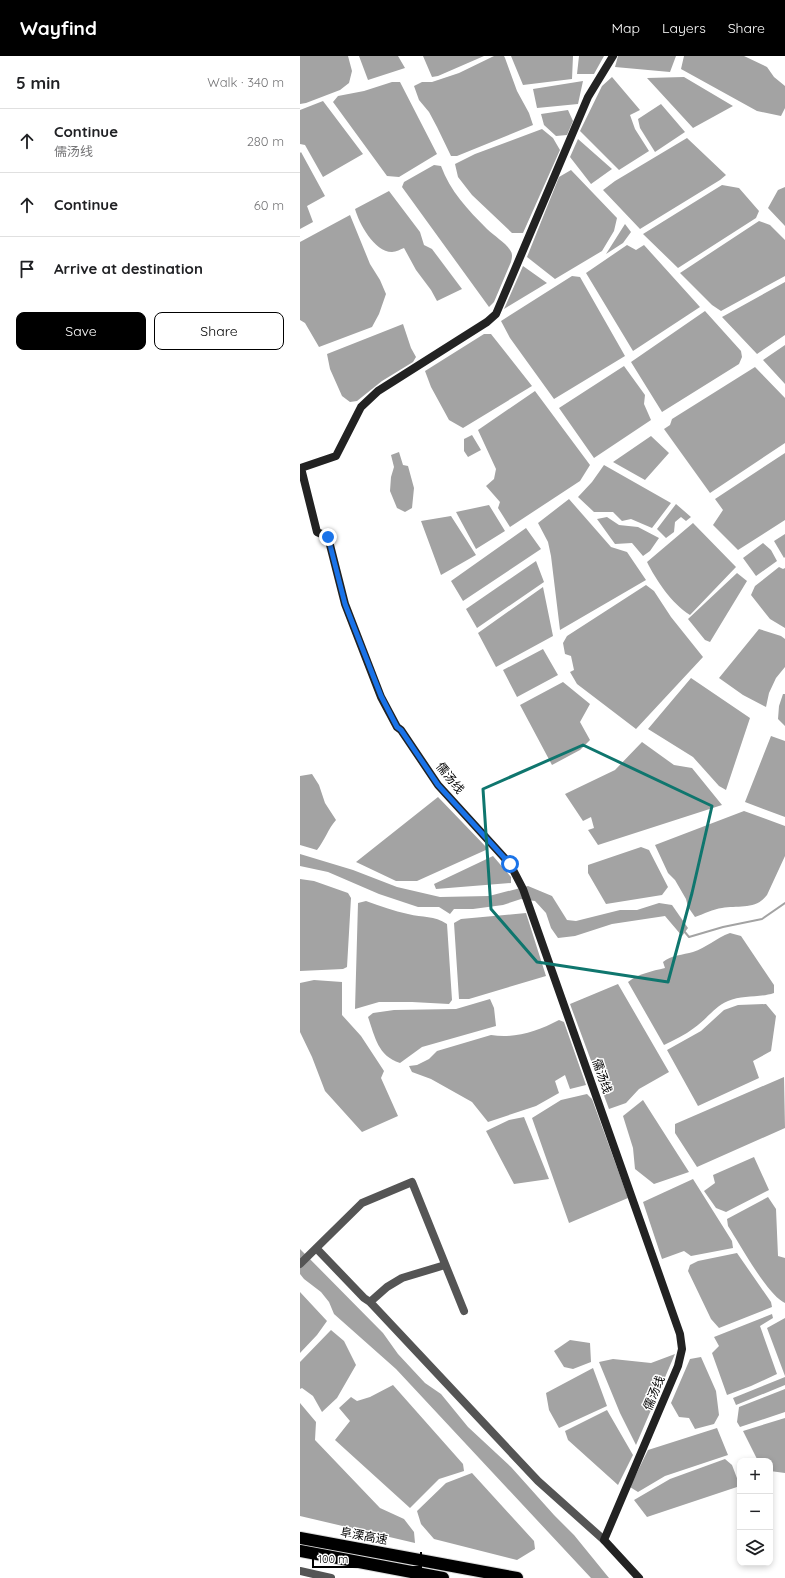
<!DOCTYPE html>
<html lang="en">
<head>
<meta charset="utf-8">
<style>
	body { margin:0; font-family:Quicksand,"Noto Sans SC",sans-serif; background:#f2f2f2; color:#202124 }
	.controls { position:absolute; right:12px; bottom:12px; display:grid; overflow:hidden; border-radius:8px; box-shadow:0 2px 6px #0003 }
	.controls button { width:36px; height:36px; display:grid; place-items:center; padding:0; border:0; border-bottom:1px solid #e0e0e0; background:#fff; color:#202124; font:20px sans-serif }
	.scale { position:absolute; left:12px; bottom:10px; width:110px; box-sizing:border-box; padding-left:4px; border:2px solid #000; border-top:0; font-size:11px; line-height:14px; white-space:nowrap; color:#000; -webkit-text-stroke:3px #fff; paint-order:stroke }
	.stop { position:absolute; width:12px; height:12px; margin:-9px; border:3px solid #1a73e8; border-radius:50%; background:#fff }
	.stop.end { background:#1a73e8; border-color:#fff; box-shadow:0 1px 4px #0008 }
	.list { margin:0; padding:0; list-style:none }
	h2 { display:flex; justify-content:space-between; align-items:center; height:52px; margin:0; padding:0 16px; font-size:17px }
	h2 small { font-size:13px; font-weight:400; color:#757577 }
	.list li { display:grid; grid-template-columns:26px 1fr auto; gap:12px; align-items:center; box-sizing:border-box; height:64px; padding:0 16px; border-top:1px solid #e0e0e0 }
	.list b { display:block; font-size:15px; white-space:nowrap }
	.list p { margin:0; font-size:13px; white-space:nowrap; color:#757577 }
	.list em { font-size:13px; font-style:normal; color:#757577 }
	.actions { display:flex; gap:8px; padding:12px 16px }
	.actions a { flex:1; padding:9px 0; border:1px solid #000; border-radius:8px; text-align:center; font-size:14px; color:#000 }
	.actions .main { background:#000; color:#fff }
	.icon { flex:none; width:22px; height:22px; fill:none; stroke:currentColor; stroke-width:2; stroke-linecap:round; stroke-linejoin:round }
	.map { position:relative; flex:none; width:485px; height:1522px; overflow:hidden }
	header { display:flex; align-items:center; gap:24px; box-sizing:border-box; height:56px; padding:0 20px; background:#000; color:#fff }
	header strong { font-size:19px }
	nav { display:flex; gap:22px; margin-inline-start:auto; font-size:14px }
	main { display:flex }
	aside { flex:1; background:#fff }
	.map>svg:first-child { display:block }
	.water { fill:#a3a3a3 }
	.lines { fill:none; stroke-linecap:round; stroke-linejoin:round }
	.stream { stroke:#a3a3a3; stroke-width:2 }
	.highway-casing { stroke:#dbdbdb; stroke-width:14 }
	.street { stroke:#555; stroke-width:8 }
	.secondary { stroke:#222; stroke-width:8 }
	.highway { stroke:#000; stroke-width:12 }
	.route { stroke:#1a73e8; stroke-width:5 }
	.marked { fill:none; stroke:#0f766e; stroke-width:3; stroke-linejoin:round }
	.labels { text-anchor:middle; stroke-width:3; stroke-linejoin:round; paint-order:stroke }
	.street-label { font-size:12px; fill:#000; stroke:#fff }
</style>
</head>
<body>
<header>
<strong>Wayfind</strong>
<nav><a>Map</a><a>Layers</a><a>Share</a></nav>
</header>
<main>
<aside>
<h2>5 min<small>Walk · 340 m</small></h2>
<ul class="list">
<li><svg class="icon" aria-label="ahead" viewBox="0 0 24 24"><path d="M12 20V5M6 11l6-6 6 6"/></svg><div><b>Continue</b><p>儒汤线</p></div><em>280 m</em></li>
<li><svg class="icon" aria-label="ahead" viewBox="0 0 24 24"><path d="M12 20V5M6 11l6-6 6 6"/></svg><div><b>Continue</b></div><em>60 m</em></li>
<li><svg class="icon" aria-label="arrive" viewBox="0 0 24 24"><path d="M6 21V4h12l-3 4 3 4H6"/></svg><div><b>Arrive at destination</b></div></li>
</ul>
<div class="actions"><a class="main">Save</a><a>Share</a></div>
</aside>
<div class="map">
<svg width="485" height="1522" viewBox="0 0 485 1522">
	<rect width="100%" height="100%" fill="#fff"/>
	<path class="water" d="M0,0h48l4,15 -3,12 -9,7 -34,13 -6,1z
		M59,0h39l7,12 -37,12z
		M123,0h61l-46,20 -6,1z
		M194,0h10l1,2 12,33 12,22 4,12 -76,31h-6l-14,-29 -8,-15 -10,-12 -5,-14 8,-4h10l27,-9z
		M211,0h62l-1,23 -49,6z
		M279,0h25l-10,18h-17z
		M318,0h58l-6,16 -55,-5z
		M384,0h60l23,11 7,10 11,9v22l-4,8 -24,-5 -76,-42z
		M312,21l28,33 -10,5 5,14 14,22 -30,19 -39,-39 22,-45z
		M384,21l49,29 -40,22 -46,-50z
		M283,25l-5,23 -41,4 -4,-19z
		M92,26h8l37,72 -38,23 -12,-1 -54,-74 5,-6 26,-5z
		M23,45l40,53 -40,23 -18,-32 -5,-1v-34z
		M361,48l24,28 -30,20 -15,-24 -2,-9z
		M268,54l5,11 -6,14 -11,1 -12,-11 -3,-11z
		M242,73l11,9 7,12 -37,83h-11l-40,-38 -14,-18 -3,-13 20,-10z
		M387,82l39,37 -6,5 -80,49 -37,-39 12,-9z
		M278,83l34,30 -21,15 -21,-27z
		M1,96l24,44 -18,10 6,16 -13,7v-76z
		M134,109l7,1c9,25 27,44 46,63 7,7 18,13 23,21 3,4 2,7 1,12l-17,40 -5,5 -87,-120 2,-5z
		M271,114l46,48 -3,13 -12,20 -47,28 -28,-22 32,-80z
		M422,129l17,3 20,23 -3,7 -78,50 -35,-34z
		M485,131v39l-17,-18 10,-18z
		M89,135l31,41 4,13 8,4 30,40 -25,12 -6,-11 -15,-20 -12,-22c-3,1 -8,4 -12,4 -18,0 -33,-29 -37,-43z
		M50,159l20,49 10,16 6,14 -7,20 -7,13 -53,20 -14,-24 -5,-3v-78z
		M459,165l11,4 15,15v36l-64,35 -9,-6 -32,-32z
		M325,168l6,8 -8,11 -17,11z
		M327,189l9,5 8,-5 56,62 -67,44 -47,-78z
		M223,210l24,17 -43,26z
		M272,220l8,1 45,79 -71,43 -44,-61 -9,-17z
		M485,226v53l-28,19 -35,-37z
		M405,255l36,40 1,6 -3,7 -77,48 -31,-50z
		M103,268l8,24 5,9 -3,5 -31,19 -25,20 -7,1 -8,-6 -12,-27 -3,-15z
		M184,278h7l41,52 -69,42 -14,-8 -18,-33 -6,-16z
		M485,289v39l-22,-24z
		M324,310l21,29 -1,9 7,16 -57,38 -35,-50z
		M455,311l30,31v45l-75,50 -46,-64 6,-4 2,-6z
		M235,335l55,74 -10,16 -70,46 -12,-19 2,-6 -14,-16 8,-7 2,-10 -18,-39z
		M172,379l9,15 -13,7 -4,-6v-12z
		M351,380l18,17 -24,27 -32,-18z
		M99,396l4,13 5,1 6,22 -2,20 -7,4 -8,-4 -7,-17 1,-14 3,-10 -3,-12z
		M485,397v67l-47,30 -25,-25 10,-15 -8,-11z
		M304,409l67,38 -19,25 -21,-9 -9,2 -9,-9h-19l-16,-15 14,-15z
		M269,443l42,48 16,5 19,28 -86,50 -9,-74 -3,-14 -10,-19z
		M376,448l15,13 -5,4 -5,-4 -6,5 -1,10 -8,6 -9,-9z
		M189,449l16,26 -29,18 -20,-37z
		M151,460l25,39 -35,20 -20,-54z
		M307,461l12,8 19,2 21,11 -9,13 -7,5 -11,-13 -17,1 -18,-25z
		M393,467l43,44 -46,48c-18,-11 -34,-35 -43,-53z
		M226,472l15,21 -78,52 -12,-20z
		M485,478v23l-1,1 -10,-17z
		M463,487l8,7 6,11 -21,15 -13,-18z
		M236,505l8,21 -67,46 -11,-19z
		M479,511l4,2 2,-1v60l-15,-9 -19,-24 4,-9z
		M437,517l10,8 -37,61 -5,-2 -17,-21z
		M346,529l8,6 17,26 32,40 -67,72 -59,-45 -7,-12 4,-2 -3,-14 -6,-2 -2,-11 4,-7z
		M243,531l10,49 -57,31 -18,-34z
		M459,573l22,7 4,3v28l-9,11 -7,15 -3,14 -23,-12 -24,-17z
		M243,593l15,26 -41,22 -14,-27z
		M391,622l59,40 -24,72 -7,-4 -26,-29 -45,-28z
		M263,626l27,22 -10,18 10,18 -10,10 -28,15 -32,-60z
		M483,638h2v32l-7,-7 1,-13z
		M471,680l14,5v76l-40,-15z
		M342,686l32,23 18,3 30,37 -124,40 -10,-15 6,-2 -3,-11 -8,4 -18,-27 50,-24z
		M12,718l7,11 6,18 11,17c-8,9 -11,20 -19,30l-17,-5v-69z
		M138,741l50,52 -71,32h-21l-40,-19z
		M444,755l41,15v30l-18,39c-11,15 -29,10 -45,13 -9,1 -18,6 -27,9l-7,-10 -2,-8 -11,-19 -7,-7 -13,-28z
		M341,791l8,3 19,37 -6,8 -56,9 -18,-31v-8z
		M0,798l53,16 44,17 43,10 49,-1 39,-10 24,10 15,24 9,1 44,-11h17l22,-7 13,2 16,23 -6,8 -17,-20 -53,8 -37,12 -17,2 -7,-10 -5,-15 -11,-12 -14,-2 -18,6 -30,4h-19l-4,5 -11,-7h-21l-39,-13 -51,-22 -28,-6z
		M193,800l18,21v6l-75,6 -2,-5z
		M0,823l14,2 34,12 3,5 -4,69 -4,2 -43,2z
		M66,845c14,5 28,10 42,13 15,4 26,1 39,10l5,76 -3,4 -37,-2h-33l-24,7 3,-106z
		M226,857l20,63 -77,23h-10l-5,-76 7,-4z
		M430,877l11,3 33,49v8c-15,5 -32,2 -46,8 -14,6 -22,19 -34,27 -9,7 -20,12 -30,17l-36,-63c10,-8 24,-11 37,-14l-2,-6c8,-7 20,-7 30,-10 13,-4 23,-14 37,-19z
		M14,924l28,2v33l19,21 23,35 -3,7 17,38 -36,16 -37,-41 -13,-34 -12,-25v-49z
		M318,928l51,88 -30,17 -13,14 -17,6 -39,-105z
		M190,943l4,9 2,18 -74,21 -22,16c-22,-7 -25,-26 -32,-46l5,-4 21,-3 62,-1z
		M466,948l10,12 -5,35 -18,10 6,17 -61,28 -31,-56 34,-19 23,-21 14,-5z
		M259,964l5,2 22,63 -16,4 -5,-14 -10,6 4,12 -23,13 -48,16 -16,-20 -41,-23 -19,-7 -3,-6 8,-1 12,-6 8,-8 54,-16c24,4 47,-4 68,-15z
		M484,1021l1,51 -88,39 -22,-34v-9z
		M287,1038l5,5 36,99 -59,25 -37,-105 29,-18z
		M343,1044l46,72 -35,12 -19,-15 -2,-21 -10,-32z
		M224,1061l25,62 -35,5 -28,-53 23,-11z
		M454,1101l15,33 -43,22 -10,-4 -12,-17 11,-8 -2,-8z
		M393,1123l39,62 1,7 -42,8 -7,-5 -22,8 -19,-57z
		M468,1141l8,12 2,47 7,2v45c-18,-8 -45,-59 -57,-77l-1,-7z
		M0,1193l83,84 15,21 27,29 16,11 27,33 43,40 43,48 20,20 35,43h-18l-195,-209 -62,-55 -5,-12 -8,-10 -17,-13 -4,-5z
		M437,1197l34,49 1,5 -53,21 -8,-9 -23,-48 2,-6 8,-4z
		M0,1236l27,29 -10,14 -17,18z
		M472,1258l1,4 -13,8 17,48 -26,12 -24,9 -15,-42 7,-7 -5,-9z
		M485,1262v58l-18,-48z
		M31,1274l13,11 12,24 -19,33 -15,14 -9,-16 -11,-8 -2,1v-27z
		M270,1284l20,3 1,19 -18,7 -9,-2 -10,-16z
		M375,1298l-39,91 -16,-32 -21,-51 14,-3 38,4z
		M401,1301l15,34 3,24 -5,9 -19,5 -6,-11 -10,-1 -8,-14 19,-44z
		M293,1312l14,38 -48,22 -10,-18 -3,-17z
		M485,1321v8l-49,20 -3,-7z
		M93,1329l70,79 1,7 -25,8 -29,29 -75,-68 15,-19 -11,-13 12,-11 6,4 13,-4z
		M485,1333v23l-45,15 -3,-5 2,-15z
		M0,1347l16,19 -1,18 65,68 24,11 10,13 1,11 -115,-27z
		M307,1354l26,45 -15,30 -50,-45 -3,-9z
		M485,1362v55l-15,-2v-10h-12l-15,-30z
		M417,1372l11,27 -63,21 -27,16 -8,-5 18,-37z
		M425,1403l7,6 8,21 -93,31 -13,-17 36,-21z
		M172,1417l62,68 1,8 -18,11 -83,-21 -13,-15 -4,-13 29,-28z"/>
	<g class="lines">
		<path class="stream" d="M384,875l5,6 34,-10 39,-8 23,-16"/>
		<g class="highway-casing">
			<path id="highway" d="M0,1482l217,40
				M0,1495l143,27"/>
		</g>
		<path class="street" d="M17,1193l47,49 6,4 168,179 66,59
			M0,1208l62,-61 50,-21 52,129
			M70,1246l17,-15 15,-9 43,-13
			M0,1515l31,7"/>
		<path class="secondary" d="M313,0l-25,41 -92,217 -9,8 -109,69 -17,16 -25,49 -35,12 16,64 11,5 17,67 36,93 16,30 4,3 37,55 72,79 13,25 157,445 2,15 -4,17 -74,174 35,38"/>
		<use href="#highway" class="highway"/>
	</g>
	<g class="lines">
		<path class="route" d="M28,481l17,67 36,92 16,31 4,3 37,55 72,79"/>
	</g>
	<path class="marked" d="M283,689l129,61 -20,87 -24,89 -131,-20 -46,-53 -8,-120z"/>
	<g class="labels">
		<g class="street-label">
			<text transform="translate(150 722) rotate(51)" y="4">儒汤线</text>
			<text transform="translate(302 1020) rotate(71)" y="4">儒汤线</text>
			<text transform="translate(354 1337) rotate(-67)" y="4">儒汤线</text>
			<text transform="translate(64 1480) rotate(10)" y="4">阜溧高速</text>
		</g>
	</g>
</svg>
<div class="controls">
<button>+</button>
<button>−</button>
<button><svg class="icon" aria-label="layers" viewBox="0 0 24 24"><path d="M12 4l9 5-9 5-9-5zM3 14l9 5 9-5"/></svg></button>
</div>
<div class="scale">100 m</div>
<div class="stop" style="left:210px;top:808px"></div>
<div class="stop end" style="left:28px;top:481px"></div>
</div>
</main>
</body>
</html>
